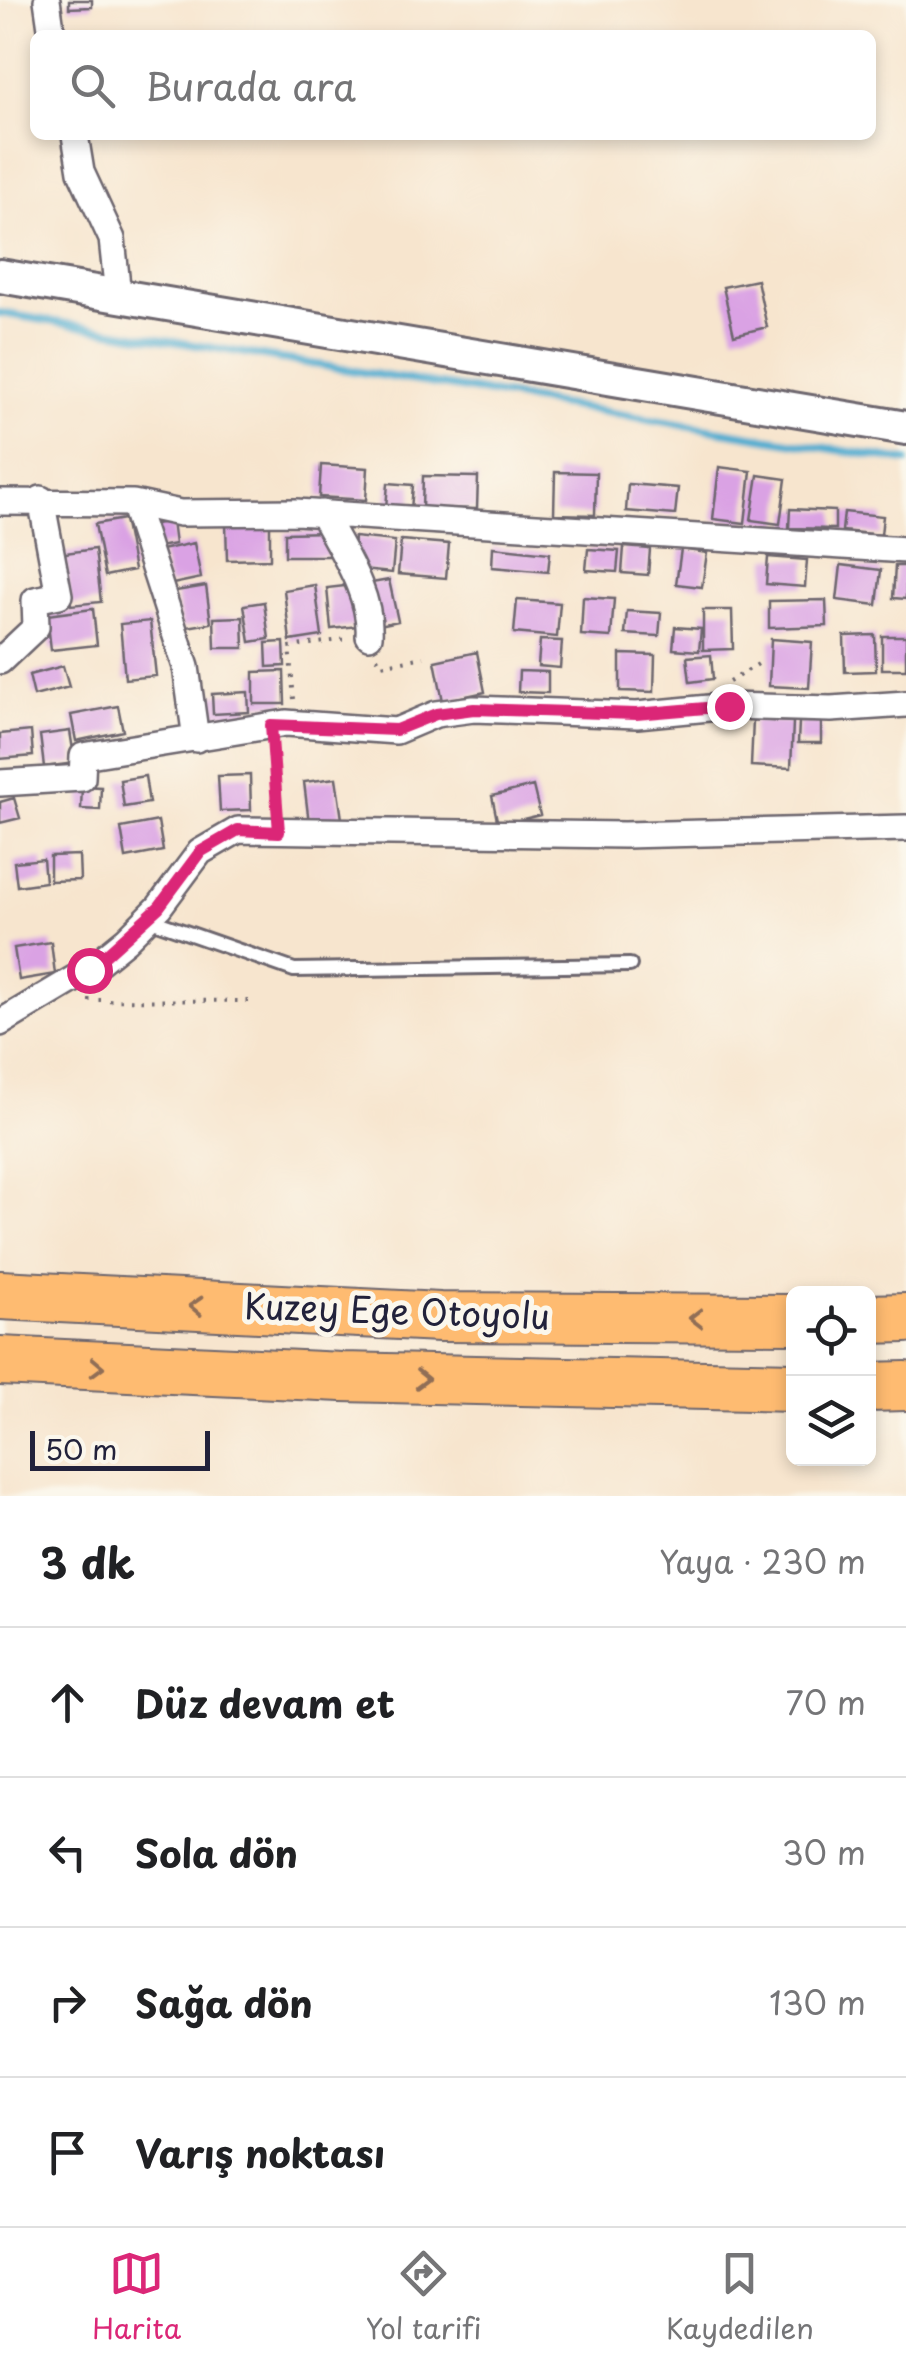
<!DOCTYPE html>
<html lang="tr">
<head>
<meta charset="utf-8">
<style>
	body { margin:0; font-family:"Playpen Sans",sans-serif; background:#f6f6f6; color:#202124 }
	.controls { position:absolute; right:30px; bottom:30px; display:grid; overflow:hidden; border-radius:15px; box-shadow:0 5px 15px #0003 }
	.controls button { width:90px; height:90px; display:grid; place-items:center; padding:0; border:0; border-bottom:2px solid #e0e0e0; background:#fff; color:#202124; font:50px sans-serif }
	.scale { position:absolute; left:30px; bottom:25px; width:180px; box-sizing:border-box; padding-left:10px; border:5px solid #22223b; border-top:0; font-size:28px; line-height:35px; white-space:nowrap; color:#22223b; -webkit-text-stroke:8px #fbf7ec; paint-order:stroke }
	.stop { position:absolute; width:30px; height:30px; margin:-22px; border:8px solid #db2777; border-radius:50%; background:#fff }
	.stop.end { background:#db2777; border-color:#fff; box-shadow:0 2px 10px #0008 }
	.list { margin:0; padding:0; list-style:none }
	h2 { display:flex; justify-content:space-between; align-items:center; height:130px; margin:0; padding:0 40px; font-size:42px }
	h2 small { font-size:32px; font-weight:400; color:#757577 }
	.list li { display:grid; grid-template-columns:65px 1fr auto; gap:30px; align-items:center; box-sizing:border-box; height:150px; padding:0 40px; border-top:2px solid #e0e0e0 }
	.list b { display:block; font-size:38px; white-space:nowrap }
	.list em { font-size:32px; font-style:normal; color:#757577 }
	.icon { flex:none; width:55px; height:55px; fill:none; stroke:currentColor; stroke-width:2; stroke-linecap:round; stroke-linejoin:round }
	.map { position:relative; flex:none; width:906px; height:1496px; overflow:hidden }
	.search { position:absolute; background:#fff; box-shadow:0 5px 15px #0003; left:30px; right:30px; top:30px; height:110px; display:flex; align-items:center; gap:25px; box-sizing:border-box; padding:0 35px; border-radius:15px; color:#757577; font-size:38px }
	.sheet { height:730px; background:#fff }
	nav { display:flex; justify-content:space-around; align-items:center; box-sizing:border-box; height:140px; border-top:2px solid #e0e0e0; background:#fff; font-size:28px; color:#757577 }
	nav a { display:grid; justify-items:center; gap:5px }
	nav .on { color:#db2777 }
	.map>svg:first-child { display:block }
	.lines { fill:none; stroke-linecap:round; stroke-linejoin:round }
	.stream { stroke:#52add0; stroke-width:8 }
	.building { fill:#daa2e4 }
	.service-casing { stroke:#6d666e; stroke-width:18 }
	.minor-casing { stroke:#6d666e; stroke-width:30 }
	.tertiary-casing { stroke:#6d666e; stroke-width:38 }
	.motorway-casing { stroke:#6d666e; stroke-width:52 }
	.path { stroke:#6d666e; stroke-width:4; stroke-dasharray:2.5 8; stroke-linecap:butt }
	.service { stroke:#fff; stroke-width:12 }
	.minor { stroke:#fff; stroke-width:25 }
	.tertiary { stroke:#fff; stroke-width:32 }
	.motorway { stroke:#febb71; stroke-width:48 }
	.oneway { stroke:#906e56 }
	.route { stroke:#db2777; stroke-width:12 }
	.labels { text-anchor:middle; stroke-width:10; stroke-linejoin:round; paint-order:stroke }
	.street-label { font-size:35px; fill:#22223b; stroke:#fbf7ec }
</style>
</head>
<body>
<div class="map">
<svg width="906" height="1496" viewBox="0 0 906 1496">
	<rect width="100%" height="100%" fill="#fbf7ec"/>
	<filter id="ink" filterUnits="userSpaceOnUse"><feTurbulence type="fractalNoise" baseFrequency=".01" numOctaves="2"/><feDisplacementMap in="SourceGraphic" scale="20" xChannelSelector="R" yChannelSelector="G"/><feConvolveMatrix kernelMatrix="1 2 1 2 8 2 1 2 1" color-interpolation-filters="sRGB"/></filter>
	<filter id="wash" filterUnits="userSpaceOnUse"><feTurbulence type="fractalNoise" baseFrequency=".0048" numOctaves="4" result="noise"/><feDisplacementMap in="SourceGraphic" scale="40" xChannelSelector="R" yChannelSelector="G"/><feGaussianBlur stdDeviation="2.25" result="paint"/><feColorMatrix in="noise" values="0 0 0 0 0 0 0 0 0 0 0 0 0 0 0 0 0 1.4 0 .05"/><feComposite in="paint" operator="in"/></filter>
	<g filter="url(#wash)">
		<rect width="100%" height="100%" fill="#f7e5ce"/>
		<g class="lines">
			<path class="stream" d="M0,313l906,148"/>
		</g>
		<g id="blocks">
			<path class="building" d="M69,0h23v7l-23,1z
				M757,280l10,47 -33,8 -11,-48z
				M321,465l47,3 -2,32 -47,-3z
				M719,467l32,4 -6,52 -32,-4z
				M555,472l41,1 -1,42 -41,-1z
				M758,475l28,4 -6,45 -29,-4z
				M423,476l55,1 -1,32 -55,-1z
				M388,483l25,2 -2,25 -25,-2z
				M628,484l50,4 -3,27 -49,-4z
				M790,509l45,2v18l-46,-1z
				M844,512l39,4 -2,19 -39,-4z
				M124,519l10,51 -29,6 -10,-52z
				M172,521l3,23 -22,4 -3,-23z
				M270,522v37l-43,1 -1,-37z
				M328,532v24h-43v-23z
				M354,537l41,4 -3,32 -41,-4z
				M401,540l48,4 -3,34 -48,-4z
				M194,543l7,35 -33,7 -7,-35z
				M493,547l57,6 -2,19 -56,-5z
				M624,547l26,2 -2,26 -26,-2z
				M95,549l6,53 -30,3 -6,-52z
				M588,549l31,2 -2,21 -31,-2z
				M681,549l26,4 -5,34 -26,-3z
				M768,557l39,3 -2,27 -39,-3z
				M841,565l40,5 -4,35 -40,-5z
				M895,566h11v33l-13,-1z
				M389,580l9,41 -23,5 -9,-42z
				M315,585l7,51 -32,5 -6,-51z
				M354,585l4,41 -27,3 -4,-41z
				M206,586l5,37 -30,5 -5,-37z
				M583,597l31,2 -3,38 -30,-2z
				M517,600l43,3 -3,34 -43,-4z
				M826,600l1,26 -58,2v-27z
				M264,602l5,37 -19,3 -6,-37z
				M93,609l4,36 -46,5 -4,-35z
				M703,610h29l1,39 -30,1z
				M627,611l34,2 -2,23 -34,-2z
				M243,617l1,31h-29l-1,-30z
				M150,621l6,55 -31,3 -5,-55z
				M675,627l26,2 -2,22 -26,-2z
				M875,635l1,36 -31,1 -1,-36z
				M882,636h24v33h-24z
				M771,639l41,3 -3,46 -40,-2z
				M540,640l22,1 -2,27 -22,-2z
				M284,642l1,24 -18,1 -1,-24z
				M477,652l8,40 -42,9 -8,-40z
				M620,654l35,1 -1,37 -34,-1z
				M711,655l2,24 -23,3 -3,-25z
				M63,666l6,21 -35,9 -5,-21z
				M284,671l1,33h-31v-32z
				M519,671l29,1v21l-30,-1z
				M248,692l1,20 -36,2 -1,-20z
				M118,706l5,25 -47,10 -5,-26z
				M753,720l40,2 -2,46 -40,-2z
				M799,722h22v21h-23z
				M31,731l2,25 -33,3v-25z
				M70,731l5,32 -31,4 -4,-32z
				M250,775l1,35 -31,1 -2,-35z
				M145,776l4,27 -25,4 -4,-27z
				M336,778l6,41 -33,4 -5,-41z
				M82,786l19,1 -1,23 -19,-1z
				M533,786l7,29 -42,10 -6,-29z
				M14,798l6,20 -20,5v-21z
				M158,821l5,30 -37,7 -5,-30z
				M79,855l1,25 -30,1v-25z
				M43,859l2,23 -28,4 -3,-24z
				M51,942l4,32 -36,6 -5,-32z"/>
		</g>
	</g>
	<g filter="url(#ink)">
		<use href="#blocks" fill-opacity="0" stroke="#6d666e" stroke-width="2.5"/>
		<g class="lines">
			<g class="service-casing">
				<path id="service" d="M148,919l146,51 336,-5"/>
			</g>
			<g class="minor-casing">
				<path id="minor" d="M47,0l5,35
					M75,135l6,37 31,67 6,56
					M0,502l133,1 47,10 116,-1 610,38
					M133,503l53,164 10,72
					M322,513c19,37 50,81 47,123
					M0,661l36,-34 -1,-27 24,-5 -18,-96
					M0,783l82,-5 1,-22 203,-33 110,8 40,-17 38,-5 163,6 92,-9 102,3 75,-5
					M0,1023l89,-53 37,-30 33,-33 41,-55 38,-22 386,5 282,-7"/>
			</g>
			<g class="tertiary-casing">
				<path id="tertiary" d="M0,276l906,152"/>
			</g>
			<g class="motorway-casing">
				<path id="motorway" d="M0,1295l440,22 354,2
					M868,1319l38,-1
					M0,1361l342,16 452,10
					M868,1387l38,-1"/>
			</g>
			<path class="path" d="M377,657l4,8 43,-8
				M729,682l34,-21
				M294,699l-5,-52 58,-8
				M273,750l4,55
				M88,1000l165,1"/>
			<use href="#service" class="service"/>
			<use href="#minor" class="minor"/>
			<use href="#tertiary" class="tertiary"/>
			<use href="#motorway" class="motorway"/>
		</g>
		<defs><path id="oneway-chevron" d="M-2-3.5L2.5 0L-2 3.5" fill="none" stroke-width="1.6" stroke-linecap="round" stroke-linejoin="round" transform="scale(2.5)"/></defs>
		<g class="oneway">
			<use href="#oneway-chevron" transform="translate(196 1306) rotate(-177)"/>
			<use href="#oneway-chevron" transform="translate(696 1318) rotate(-180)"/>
			<use href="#oneway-chevron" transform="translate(97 1367) rotate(2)"/>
			<use href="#oneway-chevron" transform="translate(422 1379) rotate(1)"/>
		</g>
	</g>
	<g class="lines" filter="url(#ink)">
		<path class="route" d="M89,970l70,-63 41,-55 38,-22 41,2 -8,-107 125,5 40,-16 38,-5 162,5 93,-8"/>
	</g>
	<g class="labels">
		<g class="street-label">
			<text transform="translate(397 1312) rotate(2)" y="12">Kuzey Ege Otoyolu</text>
		</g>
	</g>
</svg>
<div class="controls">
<button><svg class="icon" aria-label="locate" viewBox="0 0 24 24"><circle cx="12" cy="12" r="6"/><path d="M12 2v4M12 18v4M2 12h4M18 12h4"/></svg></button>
<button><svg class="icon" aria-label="layers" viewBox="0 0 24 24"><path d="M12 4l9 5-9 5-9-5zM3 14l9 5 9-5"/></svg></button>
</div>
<div class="scale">50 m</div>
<div class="stop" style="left:89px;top:970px"></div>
<div class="stop end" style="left:729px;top:706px"></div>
<div class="search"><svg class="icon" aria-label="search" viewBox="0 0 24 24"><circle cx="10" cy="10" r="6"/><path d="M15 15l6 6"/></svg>Burada ara</div>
</div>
<section class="sheet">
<h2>3 dk<small>Yaya · 230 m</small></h2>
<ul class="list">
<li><svg class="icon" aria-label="ahead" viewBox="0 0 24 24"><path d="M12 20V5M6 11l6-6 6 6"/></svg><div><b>Düz devam et</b></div><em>70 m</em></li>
<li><svg class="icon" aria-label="left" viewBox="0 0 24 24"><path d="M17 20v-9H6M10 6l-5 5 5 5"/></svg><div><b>Sola dön</b></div><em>30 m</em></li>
<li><svg class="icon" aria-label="right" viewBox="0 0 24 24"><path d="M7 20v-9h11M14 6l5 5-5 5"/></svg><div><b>Sağa dön</b></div><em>130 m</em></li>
<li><svg class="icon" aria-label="arrive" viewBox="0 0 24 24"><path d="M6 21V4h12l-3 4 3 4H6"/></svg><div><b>Varış noktası</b></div></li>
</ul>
</section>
<nav>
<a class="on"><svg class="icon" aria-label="map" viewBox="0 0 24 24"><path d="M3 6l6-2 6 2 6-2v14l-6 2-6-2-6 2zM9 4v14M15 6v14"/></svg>Harita</a>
<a><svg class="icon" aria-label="directions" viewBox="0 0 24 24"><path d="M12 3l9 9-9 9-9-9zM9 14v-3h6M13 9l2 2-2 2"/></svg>Yol tarifi</a>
<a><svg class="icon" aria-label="saved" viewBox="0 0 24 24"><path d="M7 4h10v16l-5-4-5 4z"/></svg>Kaydedilen</a>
</nav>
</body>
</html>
